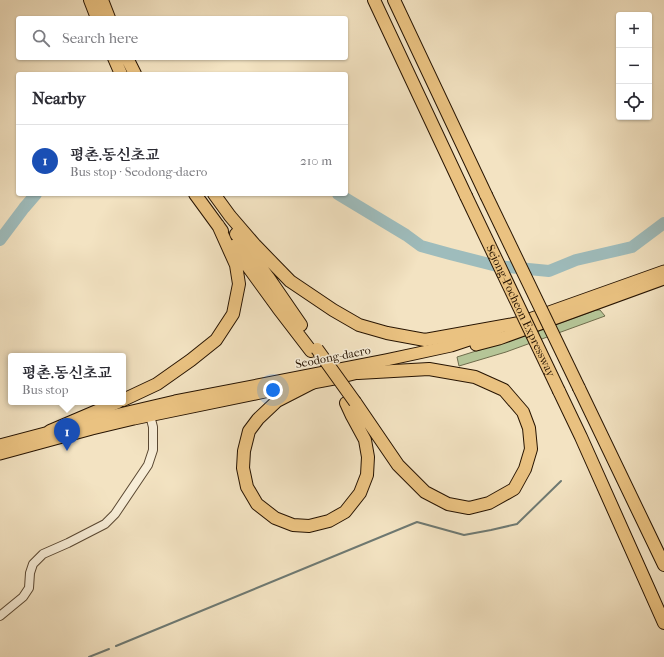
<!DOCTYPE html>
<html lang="en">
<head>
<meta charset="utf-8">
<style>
	body { margin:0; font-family:"IM FELL French Canon","Noto Serif KR",serif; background:#f7f7f7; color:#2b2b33 }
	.controls { position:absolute; right:12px; top:12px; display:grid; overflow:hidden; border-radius:4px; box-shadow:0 1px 3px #0004 }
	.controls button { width:36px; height:36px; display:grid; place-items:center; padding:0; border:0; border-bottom:1px solid #e1e1e2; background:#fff; color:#2b2b33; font:20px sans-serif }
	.you { position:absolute; left:273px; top:390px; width:14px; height:14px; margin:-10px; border:3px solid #fff; border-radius:50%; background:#1a73e8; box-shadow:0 0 0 6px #1a73e833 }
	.badge { display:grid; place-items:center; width:26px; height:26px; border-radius:50%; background:#db2777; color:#fff; font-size:13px; font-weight:700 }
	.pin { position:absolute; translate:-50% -33px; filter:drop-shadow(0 1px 2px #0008) }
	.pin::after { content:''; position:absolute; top:21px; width:14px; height:12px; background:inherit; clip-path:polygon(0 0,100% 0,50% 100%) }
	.popup { position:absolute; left:8px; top:353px; width:118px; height:52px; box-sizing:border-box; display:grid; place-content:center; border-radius:4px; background:#fff; filter:drop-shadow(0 1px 3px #0005); font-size:13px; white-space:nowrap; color:#7c7c81 }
	.popup b { font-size:15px; color:#2b2b33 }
	.popup::after { content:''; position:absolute; left:50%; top:100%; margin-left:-8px; border:8px solid transparent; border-top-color:#fff }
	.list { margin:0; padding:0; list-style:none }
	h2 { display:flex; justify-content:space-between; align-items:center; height:52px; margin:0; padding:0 16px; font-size:17px }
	h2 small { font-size:13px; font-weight:400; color:#7c7c81 }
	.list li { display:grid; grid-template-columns:26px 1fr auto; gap:12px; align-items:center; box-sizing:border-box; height:72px; padding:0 16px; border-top:1px solid #e1e1e2 }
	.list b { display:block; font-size:15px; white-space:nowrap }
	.list p { margin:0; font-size:13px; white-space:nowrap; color:#7c7c81 }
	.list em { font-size:13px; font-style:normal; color:#7c7c81 }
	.icon { flex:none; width:22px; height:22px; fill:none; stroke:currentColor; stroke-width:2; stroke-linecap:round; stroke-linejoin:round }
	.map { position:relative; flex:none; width:664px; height:657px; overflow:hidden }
	.search { position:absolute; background:#fff; box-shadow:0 1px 3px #0004; left:16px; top:16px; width:332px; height:44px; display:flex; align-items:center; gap:10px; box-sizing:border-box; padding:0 14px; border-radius:4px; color:#7c7c81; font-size:15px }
	.panel { position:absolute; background:#fff; box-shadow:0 1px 3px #0004; left:16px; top:72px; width:332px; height:124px; border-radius:4px }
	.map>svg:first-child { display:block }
	.green { fill:#b5c597; stroke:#6e6c4c }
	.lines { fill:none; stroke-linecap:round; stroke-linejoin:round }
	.stream { stroke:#6e7972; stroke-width:2 }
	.river { stroke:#9ebcbc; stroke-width:12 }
	.minor-casing { stroke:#5a4832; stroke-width:10 }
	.major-casing { stroke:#271402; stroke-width:13 }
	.highway-casing { stroke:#271402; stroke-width:14 }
	.minor { stroke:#f7edd7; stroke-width:8 }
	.major { stroke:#eac281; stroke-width:11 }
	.highway { stroke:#eac281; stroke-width:12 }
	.highway-bridge-casing { stroke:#271402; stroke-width:14; stroke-linecap:butt }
	.highway-bridge { stroke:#eac281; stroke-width:12 }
	.labels { text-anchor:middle; stroke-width:3; stroke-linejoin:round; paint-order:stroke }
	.street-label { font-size:12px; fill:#271402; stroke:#f7edd7 }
</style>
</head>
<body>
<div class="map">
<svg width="664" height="657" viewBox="0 0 664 657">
	<rect width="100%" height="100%" fill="#f3e3c2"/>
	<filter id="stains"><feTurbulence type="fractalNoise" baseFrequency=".005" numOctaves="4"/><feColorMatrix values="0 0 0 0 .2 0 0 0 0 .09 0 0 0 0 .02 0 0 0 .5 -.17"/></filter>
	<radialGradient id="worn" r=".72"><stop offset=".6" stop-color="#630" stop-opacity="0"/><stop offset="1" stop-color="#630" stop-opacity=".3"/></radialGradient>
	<path class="green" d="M596,310h4l5,6 -99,36 -47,14 -2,-9 70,-22z"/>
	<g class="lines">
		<path class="stream" d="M116,646l301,-124 47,13 27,-5 26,-6 44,-43
			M89,657l20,-8"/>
		<path class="river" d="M338,194l68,41 15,11 29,8 47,12 52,5 27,-11 56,-13 32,-24
			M0,240l24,-32 12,-14"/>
		<g class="minor-casing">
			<path id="minor" d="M0,616l23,-19 6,-9 1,-15 3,-9 10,-10 25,-11 37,-19 10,-10 33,-49 5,-15v-23l-4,-15"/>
		</g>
		<g class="major-casing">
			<path id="major" d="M518,323l146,-52
				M476,345l23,-6 165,-60
				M0,445l102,-27 73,-17 211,-41 65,-14 45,-15
				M0,454l92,-25 42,-10 131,-27 69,-13 32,-8"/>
		</g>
		<g class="highway-casing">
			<path id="highway" d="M90,0l7,18
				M102,0l7,18
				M374,0l92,196
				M394,0l92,195
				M114,58l7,16
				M127,58l8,16
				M195,194l27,37
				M214,194l16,22 25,29 35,36 43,29 26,15 28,8 38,7 94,-17
				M236,234l32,43 33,48
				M233,246l45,62 33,43
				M314,382l-37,19 -19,18 -9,12 -5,20 -1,17 4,19 10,17 18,14 18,7 16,1 20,-5 16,-9 15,-19 7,-18 1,-18 -3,-17 -13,-24 -6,-13
				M579,388l85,177
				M559,391l22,46 83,186
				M123,400l34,-16 34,-24 25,-20 17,-26 6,-30 -3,-19 -18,-40
				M355,402l43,63 27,27 23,12 21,4 20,-5 25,-14 11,-20 6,-20 -2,-21 -6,-16 -19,-22 -29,-13 -46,-8 -71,4
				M50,431l68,-29"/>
		</g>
		<use href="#minor" class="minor"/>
		<use href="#major" class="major"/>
		<use href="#highway" class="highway"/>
		<g class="highway-bridge-casing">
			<g id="highway-bridge">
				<path d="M486,195l93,193"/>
				<path id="s1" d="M466,196l93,195"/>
				<path d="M317,349l38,53"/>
			</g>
		</g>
		<use href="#highway-bridge" class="highway-bridge"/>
	</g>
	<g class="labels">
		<g class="street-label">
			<text dy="4" stroke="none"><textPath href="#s1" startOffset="127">Sejong-Pocheon Expressway</textPath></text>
			<text transform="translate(333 357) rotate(-11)" y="4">Seodong-daero</text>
		</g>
	</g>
	<rect width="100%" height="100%" filter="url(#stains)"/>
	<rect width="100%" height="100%" fill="url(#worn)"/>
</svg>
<div class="controls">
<button>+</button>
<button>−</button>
<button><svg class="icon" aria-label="locate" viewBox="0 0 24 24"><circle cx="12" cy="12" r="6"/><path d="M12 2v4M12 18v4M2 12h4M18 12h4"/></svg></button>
</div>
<div class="you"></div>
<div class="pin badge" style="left:67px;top:451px;background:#1a4fb4">1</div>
<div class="popup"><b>평촌.동신초교</b>Bus stop</div>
<div class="search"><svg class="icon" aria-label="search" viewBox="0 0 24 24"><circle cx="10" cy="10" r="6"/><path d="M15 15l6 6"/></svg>Search here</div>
<section class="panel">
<h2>Nearby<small></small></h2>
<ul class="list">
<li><span class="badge" style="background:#1a4fb4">1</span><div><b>평촌.동신초교</b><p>Bus stop · Seodong-daero</p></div><em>210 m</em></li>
</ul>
</section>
</div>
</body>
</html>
